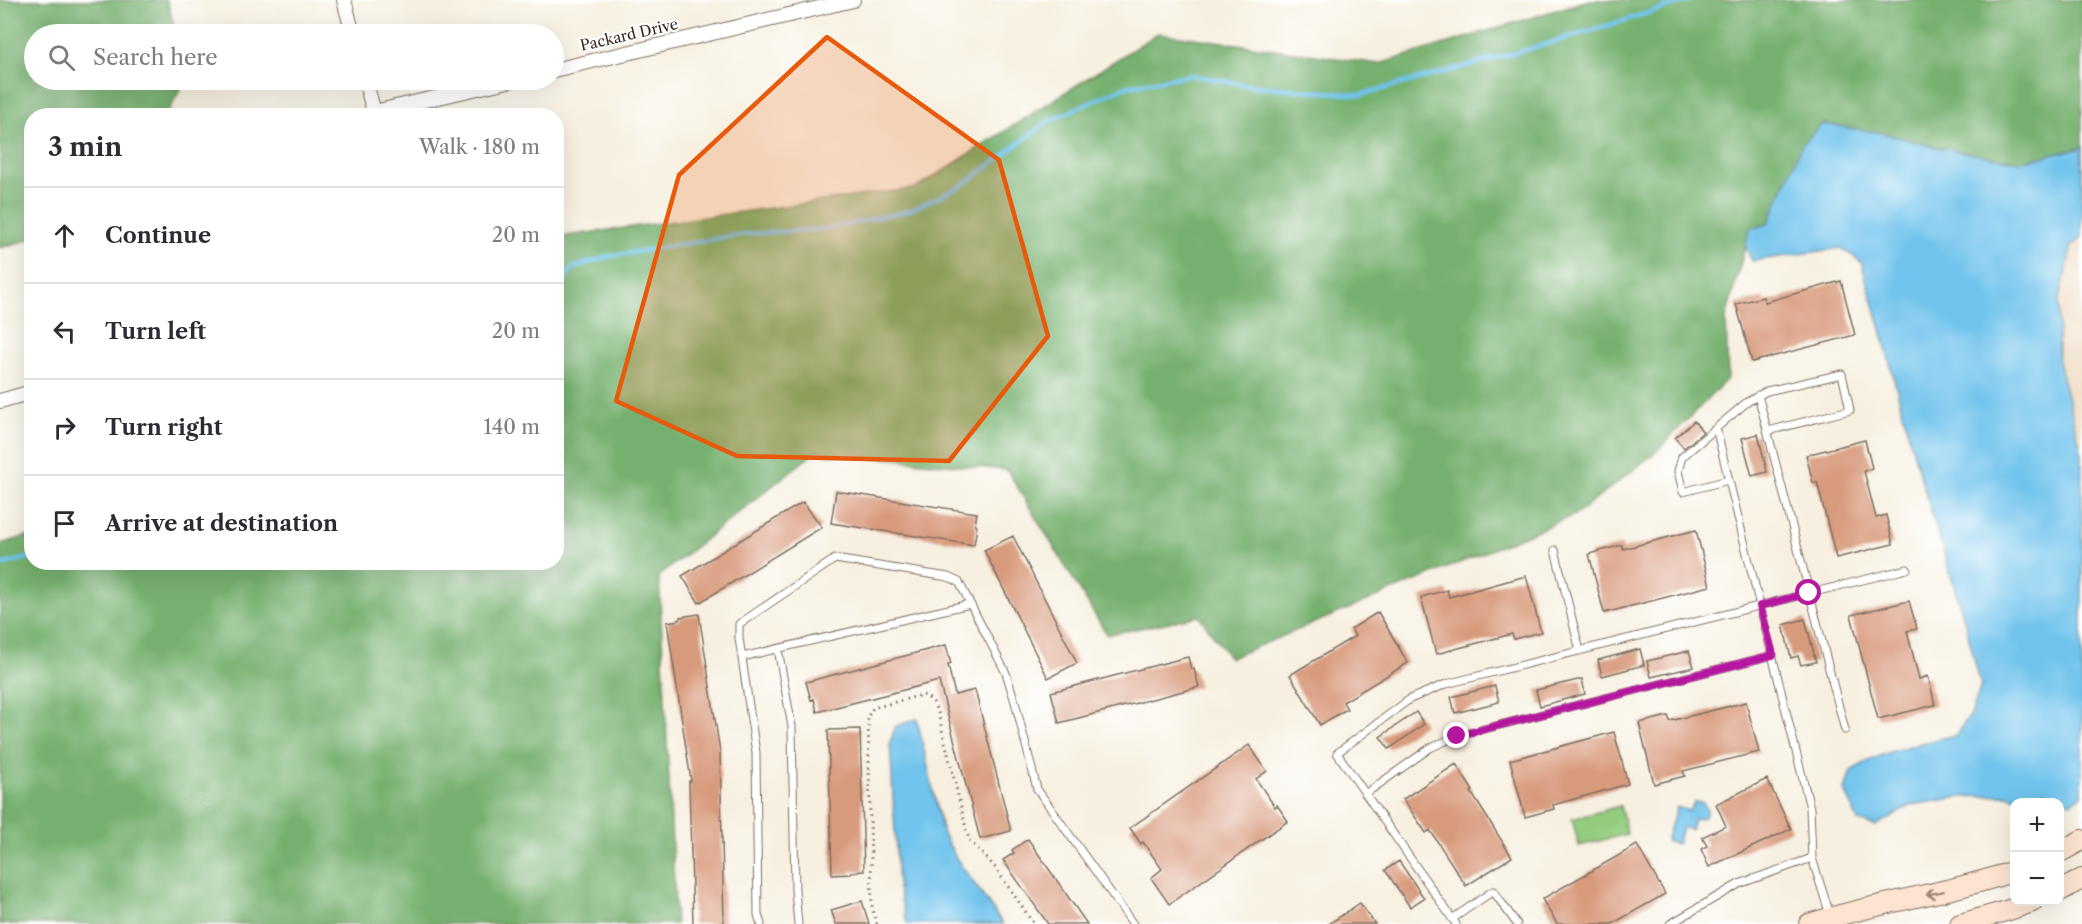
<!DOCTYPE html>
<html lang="en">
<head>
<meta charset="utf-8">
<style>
	body { margin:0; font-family:"Libre Caslon Text",serif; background:#f2f2f3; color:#2b2b33 }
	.controls { position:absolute; right:18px; bottom:18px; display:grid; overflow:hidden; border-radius:12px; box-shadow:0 6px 24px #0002 }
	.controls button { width:54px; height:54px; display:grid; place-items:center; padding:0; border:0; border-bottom:2px solid #e1e1e2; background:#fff; color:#2b2b33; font:30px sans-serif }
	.stop { position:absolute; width:18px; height:18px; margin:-14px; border:4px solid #b5179e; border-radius:50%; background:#fff }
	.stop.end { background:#b5179e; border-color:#fff; box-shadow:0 2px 6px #0008 }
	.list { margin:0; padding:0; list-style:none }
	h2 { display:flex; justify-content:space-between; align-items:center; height:78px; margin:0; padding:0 24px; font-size:26px }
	h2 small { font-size:20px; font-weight:400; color:#7c7c81 }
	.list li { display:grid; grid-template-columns:39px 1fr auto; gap:18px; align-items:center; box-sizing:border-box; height:96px; padding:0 24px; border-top:2px solid #e1e1e2 }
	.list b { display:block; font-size:22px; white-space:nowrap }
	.list em { font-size:20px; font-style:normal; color:#7c7c81 }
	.icon { flex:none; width:33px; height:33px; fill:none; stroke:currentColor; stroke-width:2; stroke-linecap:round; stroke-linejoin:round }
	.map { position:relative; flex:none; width:2082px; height:924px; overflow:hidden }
	.search { position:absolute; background:#fff; box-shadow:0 6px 24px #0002; left:24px; top:24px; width:540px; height:66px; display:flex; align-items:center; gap:15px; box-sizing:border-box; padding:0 21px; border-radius:33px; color:#7c7c81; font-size:22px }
	.panel { position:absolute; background:#fff; box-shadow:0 6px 24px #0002; left:24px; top:108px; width:540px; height:462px; border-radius:24px }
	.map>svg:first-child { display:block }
	.built { fill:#edd7bb }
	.green { fill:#93cc7f; stroke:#677b4e; stroke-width:1.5 }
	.forest { fill:#76b06e; stroke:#586d46; stroke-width:1.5 }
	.water { fill:#70c3ec; stroke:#567685; stroke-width:1.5 }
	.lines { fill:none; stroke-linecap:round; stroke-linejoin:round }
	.stream { stroke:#70c3ec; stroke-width:4.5 }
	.building { fill:#d89a7c }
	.lane-casing { stroke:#7d6f62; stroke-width:9 }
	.street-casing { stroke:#7d6f62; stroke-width:16 }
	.secondary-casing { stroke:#7d6f62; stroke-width:22 }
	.path { stroke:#7d6f62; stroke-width:3; stroke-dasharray:1.5 4.5; stroke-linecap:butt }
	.lane { stroke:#fff; stroke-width:7 }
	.street { stroke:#fff; stroke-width:14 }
	.secondary { stroke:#fde4d1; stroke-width:20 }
	.oneway { stroke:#9c8778 }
	.route { stroke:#b5179e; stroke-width:8 }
	.marked { fill:#e8590c; fill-opacity:0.2; stroke:#e8590c; stroke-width:4.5; stroke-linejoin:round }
	.labels { text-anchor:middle; stroke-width:4.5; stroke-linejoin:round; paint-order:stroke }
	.street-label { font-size:15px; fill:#3b2a1e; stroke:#fff }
</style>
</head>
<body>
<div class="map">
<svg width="2082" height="924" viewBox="0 0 2082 924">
	<rect width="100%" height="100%" fill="#fff"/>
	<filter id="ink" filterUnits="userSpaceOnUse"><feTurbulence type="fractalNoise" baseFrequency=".0167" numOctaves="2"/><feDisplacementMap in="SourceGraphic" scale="12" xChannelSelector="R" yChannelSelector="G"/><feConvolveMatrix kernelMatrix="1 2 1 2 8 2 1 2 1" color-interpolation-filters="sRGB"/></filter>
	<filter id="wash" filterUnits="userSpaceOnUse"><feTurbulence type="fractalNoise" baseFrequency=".008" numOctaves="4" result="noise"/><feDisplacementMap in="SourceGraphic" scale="24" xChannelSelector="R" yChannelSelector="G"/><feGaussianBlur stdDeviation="1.35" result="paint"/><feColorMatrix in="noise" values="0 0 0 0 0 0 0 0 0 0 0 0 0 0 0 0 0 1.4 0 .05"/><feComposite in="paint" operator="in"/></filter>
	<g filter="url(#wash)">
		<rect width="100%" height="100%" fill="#f7f0e0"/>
		<path class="built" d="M2082,238v215l-24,-92 1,-62 13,-55z"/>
		<path class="green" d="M1620,806l7,28 -48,12 -7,-27z"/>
		<path class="forest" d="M0,0h167l9,34h-142v46h152l-20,35 -134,1 -1,123 -31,9z
			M1589,0h493v148l-63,14 -84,-15 -53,-14 -79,10 -35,82 -18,4 -24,89 2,60 -73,75 -78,61 -347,144 -31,-42 -92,19 -100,-165 -192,-18 -156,124 17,348h-676v-380l31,-9 1,27h524v-315l10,-11 350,-48 242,-155 221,31z"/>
		<path class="water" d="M1822,124l60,9 53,14 84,15 63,-14v90l-10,7 -13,54 -1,62 24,92v342l-11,8 -28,-12 -18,10 -17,-6 -49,2 -47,8 -37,21 -17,-5 -13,-31 6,-19c36,-23 64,-26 105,-36l16,-23 9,-26 -16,-64 -51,-167 -35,-133 -18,-60 -20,-14 -89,13 -7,-15 5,-17 18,-5 35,-81z
			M917,719l26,115 15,27 45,63h-96l-9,-36 -8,-146 6,-16z
			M1695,802h6c11,7 6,19 -7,16l-3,12 -9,-3 -5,17 -11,-3 11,-34 12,4z"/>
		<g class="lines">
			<path class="stream" d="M556,286l17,-18 33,-11 138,-23 83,-5 84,-19 52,-25 86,-64 78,-35 63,-11 63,11 107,9 180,-49 151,-46
				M0,565l32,-8"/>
		</g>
		<g id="blocks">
			<path class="building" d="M1841,281l14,54 -103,27 -16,-58 27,-7 2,5z
				M1694,421l9,11 -19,16 -9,-10z
				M1758,434l9,38 -15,4 -10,-38z
				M1865,440l7,28 -8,3 12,47 10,-3 7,29 -57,14 -19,-76 -4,1 -7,-28z
				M836,491l141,22 -2,12 2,1 -3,19 -143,-22z
				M803,502l19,25 -123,76 -17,-27z
				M1696,530l14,56 -106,27 -15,-59 33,-9 1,4z
				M1013,536l64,127 -29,15 -64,-128z
				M1526,576l15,56 -27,7 -2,-5 -76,20 -15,-57 26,-7 2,7z
				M1909,601l8,28 -10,2 12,48 9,-3 7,29 -57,14 -27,-104z
				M1378,612l30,51 -65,39 4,7 -27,16 -30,-50 65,-39 -4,-7z
				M699,614l21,138 4,171 -31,1 -4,-143h2l-24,-159 13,-2v-3z
				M1805,619l11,43 -15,3 -3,-9 -7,2 -8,-33z
				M946,645l5,19 -3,1 7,30 20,-5 36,141 -31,8 -41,-158 -122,31 -3,-13 -3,1 -5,-18z
				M1640,649l4,16 -42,11 -4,-16z
				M1689,651l5,16 -43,10 -4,-16z
				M1188,657l3,12h3l5,18 -140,36 -8,-31z
				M1582,679l3,15 -45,12 -4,-16z
				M1495,686l4,16 -44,11 -4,-16z
				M1746,702l13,50 -76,19 2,5 -31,8 -15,-61 29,-7 2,5z
				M1416,712l8,12 -35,25 -9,-12z
				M860,729l4,142 -13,1v2l-19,1 -4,-145z
				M1614,732l14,52 -75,21 1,4 -29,8 -15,-57z
				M1249,745l18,26 -11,8 19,28 2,-2 11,16 -119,83 -18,-26 11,-9 -19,-27 -2,2 -11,-16z
				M1456,764l17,27 -2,1 41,65 -46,29 -36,-56 -4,3 -23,-34z
				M1767,779l24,50 -82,38 -8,-18 6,-3 -5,-9 24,-11 -10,-22z
				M1028,839l59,85h-39l-45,-64 11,-7 -2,-3z
				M1637,845l28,49 -53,30h-55l-15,-25z
				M1399,861l25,37 -14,9 -25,-37z
				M862,901l7,23h-33l-5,-14z
				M1360,903l15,21h-46z"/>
		</g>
	</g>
	<g filter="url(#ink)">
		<use href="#blocks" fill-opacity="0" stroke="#7d6f62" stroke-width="1.5"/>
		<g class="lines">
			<g class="lane-casing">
				<path id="lane" d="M1758,395l87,335
					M1716,428l94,380 2,50 18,57
					M1728,480l-45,12 -5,-21 4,-14 65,-55 20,-11 75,-17 8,36 -82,21
					M1555,550l25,101
					M778,649l14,78 3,163 3,34
					M742,657l228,-53
					M1365,794l65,-46 27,-12 316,-81
					M1452,919l41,-28 24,33
					M761,924l-3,-9 -2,-162 -17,-115v-14l96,-65 113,18 11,5 47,91 9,29 22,87 96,135
					M1456,924l-119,-171 73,-54 36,-15 461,-115
					M1670,924l69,-40 73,-26"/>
			</g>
			<g class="street-casing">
				<path id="street" d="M344,0l9,34
					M554,70l299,-70
					M365,80l9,32
					M370,116l4,-4 138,-32
					M0,401l32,-9"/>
			</g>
			<g class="secondary-casing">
				<path id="secondary" d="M2060,852l22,-12
					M2060,891l22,-12
					M1809,924c68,-22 139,-30 205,-53
					M1960,924l46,-13 26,-9"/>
			</g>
			<path class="path" d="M877,924l-5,-16 -4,-192 5,-8 49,-13 4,1 7,6 5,11 31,127 25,26 40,58"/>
			<use href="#lane" class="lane"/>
			<use href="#street" class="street"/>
			<use href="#secondary" class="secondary"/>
		</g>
		<defs><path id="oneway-shaft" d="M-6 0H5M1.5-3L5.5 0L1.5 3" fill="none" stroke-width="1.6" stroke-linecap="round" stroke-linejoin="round" transform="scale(1.5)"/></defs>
		<use class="oneway" href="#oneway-shaft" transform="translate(1935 893) rotate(168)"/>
	</g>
	<g class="lines" filter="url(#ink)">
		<path class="route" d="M1457,736l316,-81 -13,-49 49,-13"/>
	</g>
	<path class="marked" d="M827,37l172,123 49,176 -99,125 -212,-5 -121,-55 63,-226z"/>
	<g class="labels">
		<g class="street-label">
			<text transform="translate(629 35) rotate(-13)" y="5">Packard Drive</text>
		</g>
	</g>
</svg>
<div class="controls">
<button>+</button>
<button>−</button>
</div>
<div class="stop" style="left:1809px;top:593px"></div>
<div class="stop end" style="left:1457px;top:736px"></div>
<div class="search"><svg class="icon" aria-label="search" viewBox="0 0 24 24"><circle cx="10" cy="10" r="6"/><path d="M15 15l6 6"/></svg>Search here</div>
<section class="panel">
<h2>3 min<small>Walk · 180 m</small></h2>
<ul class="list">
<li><svg class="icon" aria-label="ahead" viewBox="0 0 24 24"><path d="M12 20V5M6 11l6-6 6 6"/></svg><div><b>Continue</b></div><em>20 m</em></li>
<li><svg class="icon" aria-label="left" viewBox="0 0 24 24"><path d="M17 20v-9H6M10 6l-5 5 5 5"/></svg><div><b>Turn left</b></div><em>20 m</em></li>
<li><svg class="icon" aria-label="right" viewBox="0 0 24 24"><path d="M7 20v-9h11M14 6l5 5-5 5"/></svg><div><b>Turn right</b></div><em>140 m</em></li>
<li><svg class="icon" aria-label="arrive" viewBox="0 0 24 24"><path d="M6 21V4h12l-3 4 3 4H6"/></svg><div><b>Arrive at destination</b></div></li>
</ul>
</section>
</div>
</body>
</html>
